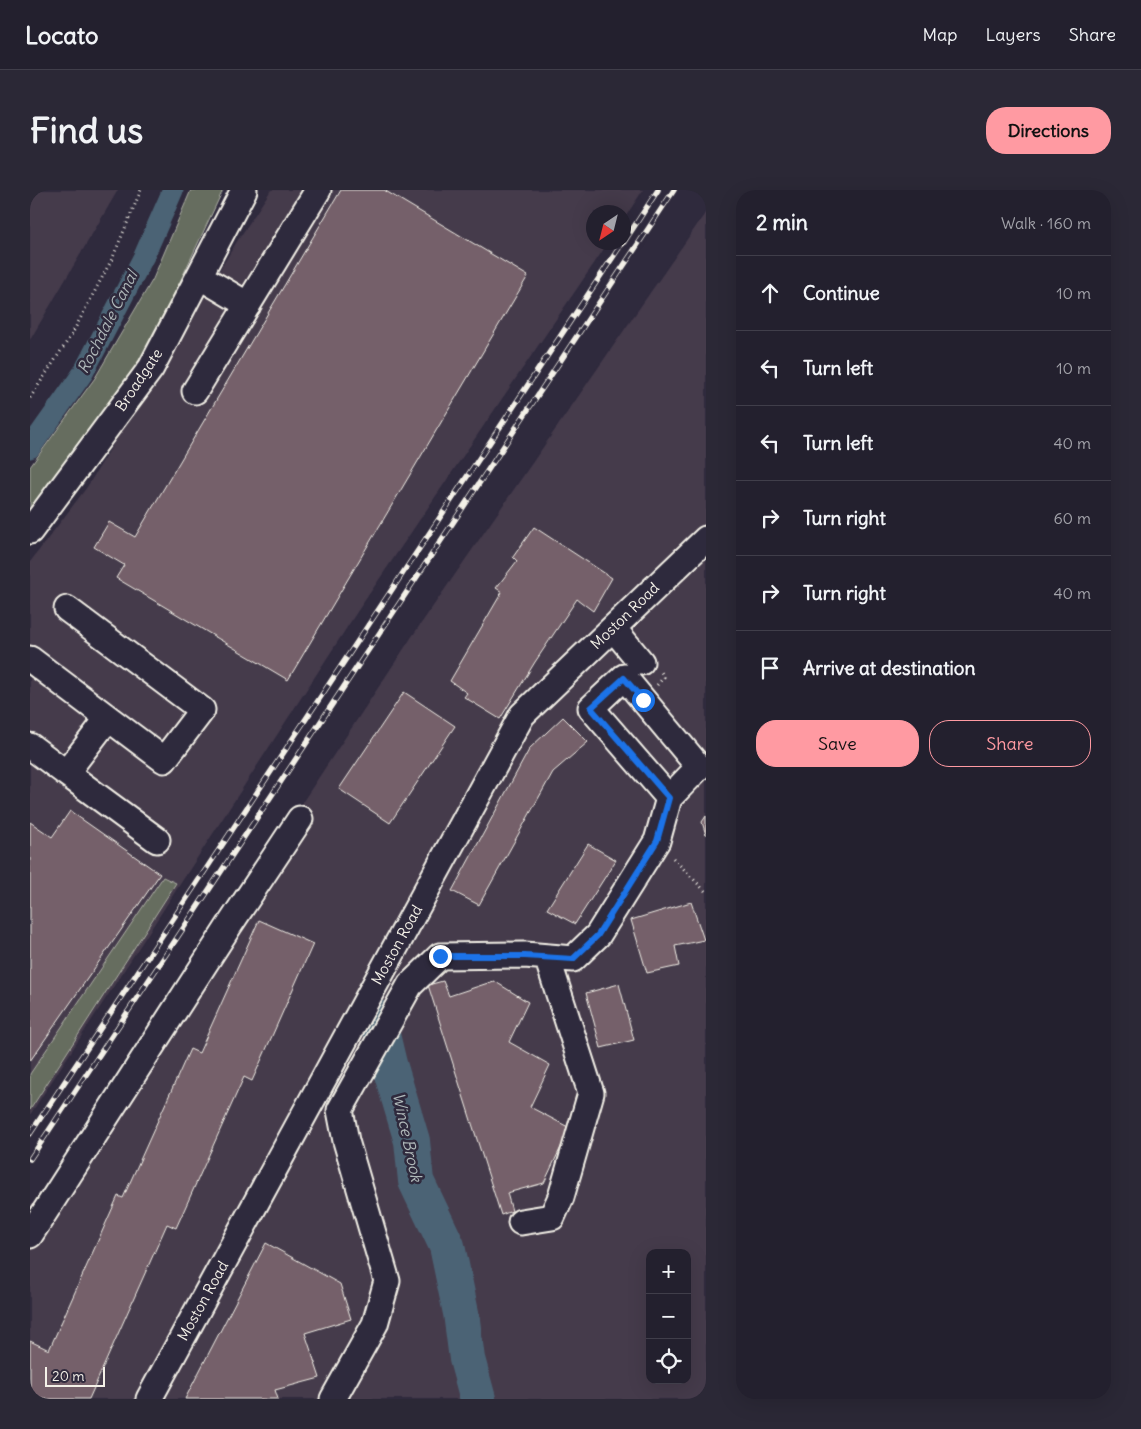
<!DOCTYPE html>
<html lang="en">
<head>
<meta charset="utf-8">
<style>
	body { margin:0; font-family:Delius,sans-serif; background:#2b2836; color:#f1f3f6 }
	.controls { position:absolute; right:15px; bottom:15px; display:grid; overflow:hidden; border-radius:10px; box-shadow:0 5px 20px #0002 }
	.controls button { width:45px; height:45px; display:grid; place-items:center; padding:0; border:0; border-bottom:1px solid #403e4a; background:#23202e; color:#f1f3f6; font:25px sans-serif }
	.compass { position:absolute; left:556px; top:15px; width:45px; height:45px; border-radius:50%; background:#23202e; box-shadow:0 5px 20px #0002; rotate:215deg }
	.scale { position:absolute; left:15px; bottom:12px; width:60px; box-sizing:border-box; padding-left:5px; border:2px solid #f4f1e8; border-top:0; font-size:14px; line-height:18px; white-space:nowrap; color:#f4f1e8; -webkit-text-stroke:4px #2f2a3d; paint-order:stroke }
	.stop { position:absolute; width:15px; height:15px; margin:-11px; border:4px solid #1a73e8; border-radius:50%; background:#fff }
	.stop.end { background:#1a73e8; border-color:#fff; box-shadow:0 1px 5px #0008 }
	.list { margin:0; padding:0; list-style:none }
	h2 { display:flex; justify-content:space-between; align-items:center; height:65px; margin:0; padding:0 20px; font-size:21px }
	h2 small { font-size:16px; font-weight:400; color:#a3a3aa }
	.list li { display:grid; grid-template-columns:32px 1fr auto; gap:15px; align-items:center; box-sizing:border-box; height:75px; padding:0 20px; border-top:1px solid #403e4a }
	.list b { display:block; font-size:19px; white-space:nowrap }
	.list em { font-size:16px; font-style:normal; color:#a3a3aa }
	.actions { display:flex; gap:10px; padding:15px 20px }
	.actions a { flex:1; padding:11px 0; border:1px solid #ff9aa2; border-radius:20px; text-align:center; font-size:18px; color:#ff9aa2 }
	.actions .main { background:#ff9aa2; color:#111 }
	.icon { flex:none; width:28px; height:28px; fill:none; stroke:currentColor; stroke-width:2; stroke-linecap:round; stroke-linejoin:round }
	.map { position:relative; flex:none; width:676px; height:1209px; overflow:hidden; border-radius:20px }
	header { display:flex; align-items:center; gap:30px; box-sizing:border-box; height:70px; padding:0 25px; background:#23202e; border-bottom:1px solid #403e4a }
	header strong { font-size:24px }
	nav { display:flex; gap:28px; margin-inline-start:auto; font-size:18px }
	.intro { display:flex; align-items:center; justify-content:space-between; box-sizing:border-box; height:120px; padding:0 30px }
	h1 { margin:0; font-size:35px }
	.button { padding:12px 22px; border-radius:20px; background:#ff9aa2; color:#111; font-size:18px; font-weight:700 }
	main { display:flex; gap:30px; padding:0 30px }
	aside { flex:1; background:#23202e; border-radius:20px; box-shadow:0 5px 20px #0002 }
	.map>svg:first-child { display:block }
	.built { fill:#443a4b; fill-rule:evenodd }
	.green { fill:#666d5f; stroke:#adafa4 }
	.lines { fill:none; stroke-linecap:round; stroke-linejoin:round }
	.canal { stroke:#4b6475; stroke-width:21 }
	.river { stroke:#4b6475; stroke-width:36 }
	.building { fill:#75616b; stroke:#f4f1e8 }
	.minor-casing { stroke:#f4f1e8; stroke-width:29 }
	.path { stroke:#f4f1e8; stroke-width:3; stroke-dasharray:1 4; stroke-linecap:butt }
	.minor { stroke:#2f2a3d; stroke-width:25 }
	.rail-casing { stroke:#f4f1e8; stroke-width:5.5 }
	.rail { stroke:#2f2a3d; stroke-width:4; stroke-dasharray:11; stroke-linecap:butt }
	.route { stroke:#1a73e8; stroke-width:6 }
	.labels { text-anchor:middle; stroke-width:5; stroke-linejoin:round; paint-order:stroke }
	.street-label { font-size:15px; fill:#f4f1e8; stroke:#2f2a3d }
	.water-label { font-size:16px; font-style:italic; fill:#b0b9ba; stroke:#2f2a3d }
</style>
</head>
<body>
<header>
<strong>Locato</strong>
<nav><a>Map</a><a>Layers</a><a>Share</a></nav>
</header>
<div class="intro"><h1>Find us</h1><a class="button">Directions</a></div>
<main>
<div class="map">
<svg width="676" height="1209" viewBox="0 0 676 1209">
	<rect width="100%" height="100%" fill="#2f2a3d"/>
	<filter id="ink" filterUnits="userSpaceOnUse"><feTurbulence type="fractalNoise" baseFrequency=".02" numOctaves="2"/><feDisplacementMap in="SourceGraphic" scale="10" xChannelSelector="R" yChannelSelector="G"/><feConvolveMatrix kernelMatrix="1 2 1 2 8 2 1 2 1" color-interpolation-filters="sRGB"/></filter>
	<g filter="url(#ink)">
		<path class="built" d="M0,0h88l-88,150z
			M241,0h372l-19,29v-7h-30v30l14,1 -251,369 -327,503v-553l57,-75 149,-244z
			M676,22v1187h-676v-192l125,-182 256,-387zM620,1063h37v127h-37z"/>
		<path class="green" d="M161,0h32l-46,98 -56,106 -91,123v-50l65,-89 58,-99z
			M133,687l13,6 -146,227v-36z"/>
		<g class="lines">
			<path class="canal" d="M0,258l53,-75 61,-117 29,-66"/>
			<path class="river" d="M348,828l11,46 23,77 4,40 31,65 14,67 6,46 11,40"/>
		</g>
		<path class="building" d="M311,0h43l144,86 -240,404 -172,-102 8,-13 -30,-18 15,-25 26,15z
			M504,337l78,51 -19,33 -16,-12 -42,63 -35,57 -36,-22 3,-4 -17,-12 52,-89 -6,-4 21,-27 -4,-4z
			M374,502l51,34 -65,97 -51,-34z
			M533,527l25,25 -35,30 -74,133 -27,-14 78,-143z
			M40,621l90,63 -130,187v-239l22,15z
			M676,626v19l-4,-13z
			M558,654l28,16 -41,64 -28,-15z
			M661,712l13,38 -29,6 4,20 -32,7 -16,-53z
			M229,730l54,24 -61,137 -8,-4 -68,151 -9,-4 -78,175h-59v-58l19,9 69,-154 5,2 67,-149 9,4z
			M413,791l6,15 45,-15 34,21 -19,40 41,23 -20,42 40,21 -26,55 -37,10 5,18 -11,4 -73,-230z
			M589,794l15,56 -33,8 -15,-55z
			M236,1053l74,41 11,35 -46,14 15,45 -45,12 3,9h-93z"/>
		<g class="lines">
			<g class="minor-casing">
				<path id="minor" d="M169,86l49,29
					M165,201l123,-201
					M0,341l121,-163 93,-178
					M37,419l135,101 -38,50 -56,-42
					M583,438l28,34
					M0,469l78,59 -42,55 -36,-27
					M36,583l91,67
					M491,1032l31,-5 9,-20 30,-104 -44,-136
					M0,1045l199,-309 71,-107
					M119,1209l373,-684 184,-176
					M303,1209l42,-75 12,-43 -41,-140 -6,-31 70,-125 30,-29 85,-1 48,4 25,-24 59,-94 12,-43 30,-31 -75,-90 -33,31 78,90"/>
			</g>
			<path class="path" d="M0,208l42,-64 41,-77 28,-67
				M627,495l7,-8 -3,-5
				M643,668l33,34"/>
			<use href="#minor" class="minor"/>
			<g class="rail-casing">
				<path id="rail" d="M594,52l34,-52
					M0,944l593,-892
					M0,969l644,-969"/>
			</g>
			<use href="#rail" class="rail"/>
		</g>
	</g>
	<g class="lines" filter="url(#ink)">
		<path class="route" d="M410,766h85l48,3 25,-24 59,-94 12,-43 -78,-90 33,-30 19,22"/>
	</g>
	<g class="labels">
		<g class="street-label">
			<text transform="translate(109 190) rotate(-56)" y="5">Broadgate</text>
			<text transform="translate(595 426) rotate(-44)" y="5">Moston Road</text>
			<text transform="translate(367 755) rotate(-61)" y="5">Moston Road</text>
			<text transform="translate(173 1111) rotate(-61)" y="5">Moston Road</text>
		</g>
		<g class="water-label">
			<text transform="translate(77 132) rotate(-63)" y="6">Rochdale Canal</text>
			<text transform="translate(378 947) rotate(78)" y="6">Wince Brook</text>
		</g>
	</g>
</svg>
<div class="controls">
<button>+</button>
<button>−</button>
<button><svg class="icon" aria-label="locate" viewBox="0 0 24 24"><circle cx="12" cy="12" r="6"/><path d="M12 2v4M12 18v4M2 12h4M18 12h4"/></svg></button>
</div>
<svg class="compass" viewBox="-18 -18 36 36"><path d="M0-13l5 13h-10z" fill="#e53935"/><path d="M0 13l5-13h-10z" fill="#a3a3aa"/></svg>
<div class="scale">20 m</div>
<div class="stop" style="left:613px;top:510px"></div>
<div class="stop end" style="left:410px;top:766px"></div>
</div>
<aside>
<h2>2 min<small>Walk · 160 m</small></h2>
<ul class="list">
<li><svg class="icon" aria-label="ahead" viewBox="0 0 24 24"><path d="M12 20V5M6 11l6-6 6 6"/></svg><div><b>Continue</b></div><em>10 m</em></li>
<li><svg class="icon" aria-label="left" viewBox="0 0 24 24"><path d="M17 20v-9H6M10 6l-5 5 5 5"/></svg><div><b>Turn left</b></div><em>10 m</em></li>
<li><svg class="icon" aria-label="left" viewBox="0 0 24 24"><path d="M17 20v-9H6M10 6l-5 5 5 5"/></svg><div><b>Turn left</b></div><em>40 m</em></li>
<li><svg class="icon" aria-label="right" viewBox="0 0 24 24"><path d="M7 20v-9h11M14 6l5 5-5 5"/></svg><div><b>Turn right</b></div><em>60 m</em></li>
<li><svg class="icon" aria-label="right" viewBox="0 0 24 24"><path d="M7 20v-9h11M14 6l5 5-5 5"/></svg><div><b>Turn right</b></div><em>40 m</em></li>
<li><svg class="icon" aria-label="arrive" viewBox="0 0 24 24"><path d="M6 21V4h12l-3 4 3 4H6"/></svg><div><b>Arrive at destination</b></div></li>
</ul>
<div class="actions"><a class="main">Save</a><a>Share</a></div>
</aside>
</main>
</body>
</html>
